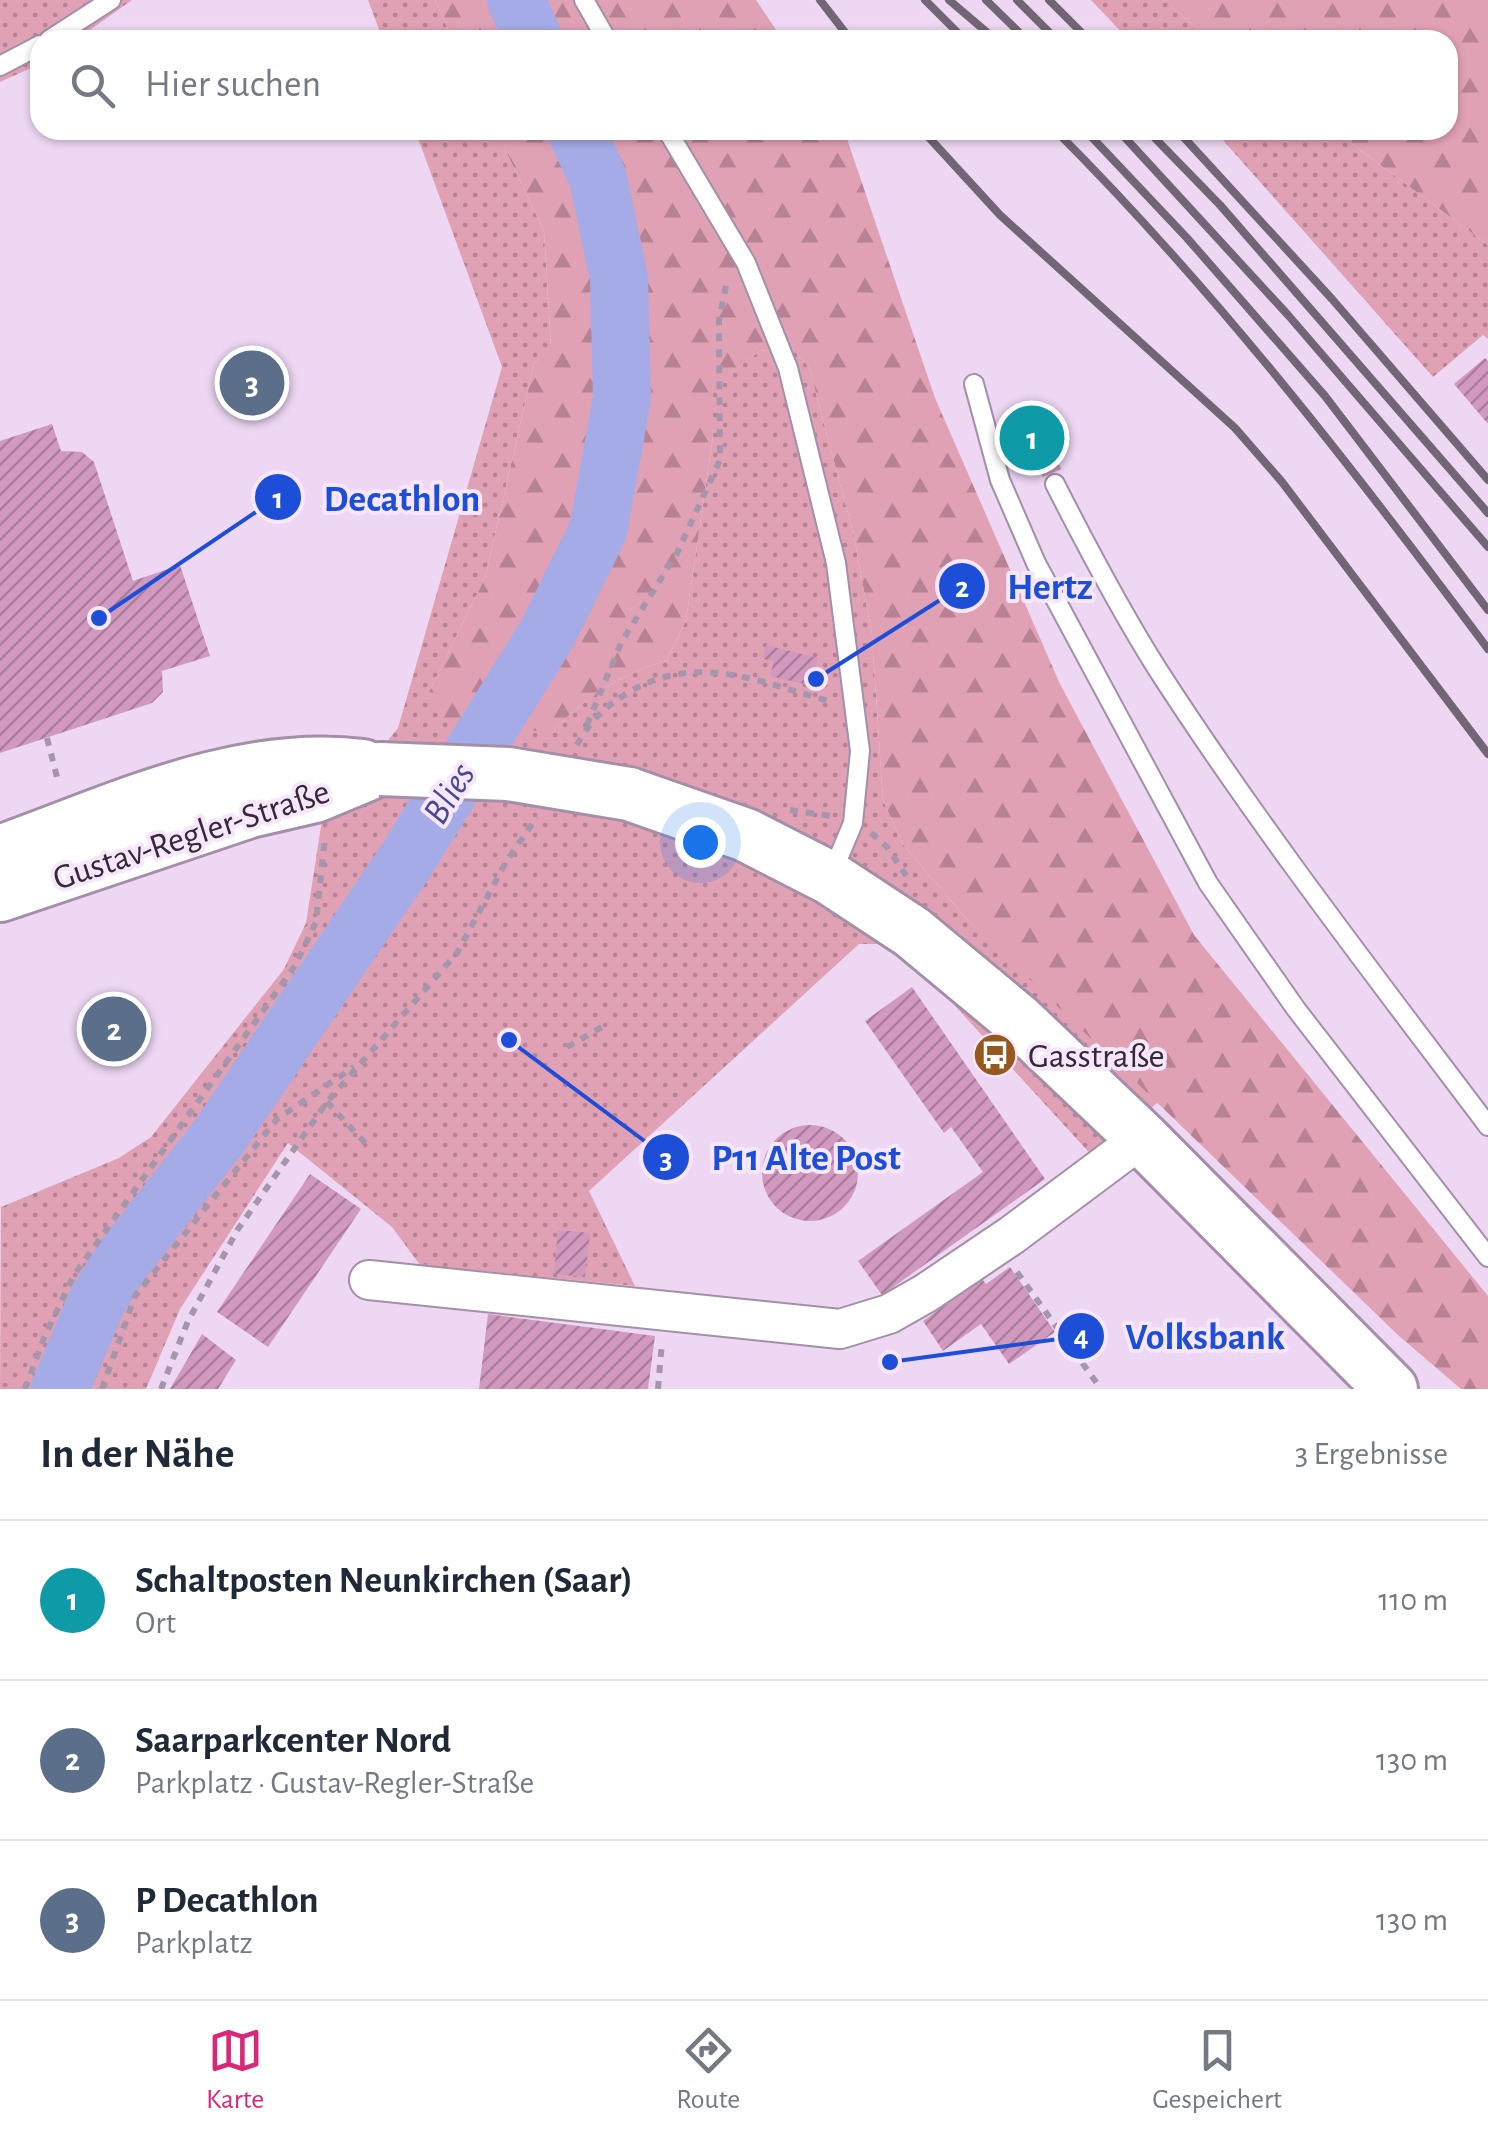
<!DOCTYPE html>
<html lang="de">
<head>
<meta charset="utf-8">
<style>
	body { margin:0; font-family:"Alegreya Sans",sans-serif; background:#f6f6f7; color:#1f2937 }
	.you { position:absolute; left:700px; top:842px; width:35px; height:35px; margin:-25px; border:8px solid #fff; border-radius:50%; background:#1a73e8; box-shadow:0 0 0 15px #1a73e833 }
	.badge { display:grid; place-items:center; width:65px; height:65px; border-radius:50%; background:#db2777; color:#fff; font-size:32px; font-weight:700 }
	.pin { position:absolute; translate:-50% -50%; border:5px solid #fff; box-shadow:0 2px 10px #0006 }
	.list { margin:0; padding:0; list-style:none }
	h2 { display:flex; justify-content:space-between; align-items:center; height:130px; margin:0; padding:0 40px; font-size:42px }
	h2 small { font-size:32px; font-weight:400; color:#747a83 }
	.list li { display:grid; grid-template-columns:65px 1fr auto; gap:30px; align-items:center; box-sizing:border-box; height:160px; padding:0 40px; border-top:2px solid #e0e1e3 }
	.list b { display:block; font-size:38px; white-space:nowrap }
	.list p { margin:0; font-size:32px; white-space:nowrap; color:#747a83 }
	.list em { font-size:32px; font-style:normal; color:#747a83 }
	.icon { flex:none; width:55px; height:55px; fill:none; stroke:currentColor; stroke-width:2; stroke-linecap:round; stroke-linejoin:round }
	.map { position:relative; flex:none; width:1488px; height:1389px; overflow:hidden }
	.search { position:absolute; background:#fff; box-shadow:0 2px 8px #0004; left:30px; right:30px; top:30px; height:110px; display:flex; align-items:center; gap:25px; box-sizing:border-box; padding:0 35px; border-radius:30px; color:#747a83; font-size:38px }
	.sheet { height:610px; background:#fff }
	nav { display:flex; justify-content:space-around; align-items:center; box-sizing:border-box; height:140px; border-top:2px solid #e0e1e3; background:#fff; font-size:28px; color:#747a83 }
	nav a { display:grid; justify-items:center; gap:5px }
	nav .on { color:#db2777 }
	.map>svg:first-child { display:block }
	.grass { fill:url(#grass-dots) }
	.forest { fill:url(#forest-firs) }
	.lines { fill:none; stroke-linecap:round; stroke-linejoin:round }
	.river { stroke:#a5abe6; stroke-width:58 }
	.building { fill:url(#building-hatch) }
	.lane-casing { stroke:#a48fa9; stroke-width:22 }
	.street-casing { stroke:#a48fa9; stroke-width:42 }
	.secondary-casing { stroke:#a48fa9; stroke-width:58 }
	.path { stroke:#a696ab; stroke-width:6; stroke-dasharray:8 8; stroke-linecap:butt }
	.lane { stroke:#fff; stroke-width:18 }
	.street { stroke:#fff; stroke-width:38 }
	.secondary { stroke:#fff; stroke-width:52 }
	.rail { stroke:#726576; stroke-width:8 }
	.secondary-bridge-casing { stroke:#a48fa9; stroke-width:58; stroke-linecap:butt }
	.secondary-bridge { stroke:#fff; stroke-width:52 }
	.labels { text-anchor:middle; stroke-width:8; stroke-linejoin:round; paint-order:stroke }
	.street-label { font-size:35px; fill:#322a35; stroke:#f8e6fd }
	.poi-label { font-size:35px; fill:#322a35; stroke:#f8e6fd; text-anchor:start }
	.water-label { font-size:38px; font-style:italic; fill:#474990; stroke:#f8e6fd }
	.leader { fill:none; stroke:#1d4ed8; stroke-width:4 }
	.callout-dot { fill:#1d4ed8; stroke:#f8e6fd; stroke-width:4 }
	.mark-label { font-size:30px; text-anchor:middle; font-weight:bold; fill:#fff }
	.callout-label { font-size:38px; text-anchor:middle; font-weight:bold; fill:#1d4ed8; stroke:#f8e6fd; stroke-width:8; stroke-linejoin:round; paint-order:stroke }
</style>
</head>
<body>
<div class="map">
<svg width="1488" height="1389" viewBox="0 0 1488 1389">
	<defs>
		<pattern id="grass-dots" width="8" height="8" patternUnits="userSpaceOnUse" patternTransform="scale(2.5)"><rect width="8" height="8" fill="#e1a1b5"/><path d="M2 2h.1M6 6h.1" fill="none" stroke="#b78394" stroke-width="1.8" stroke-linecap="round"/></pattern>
		<pattern id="forest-firs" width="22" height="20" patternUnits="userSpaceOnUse" patternTransform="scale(2.5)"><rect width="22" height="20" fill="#e1a1b5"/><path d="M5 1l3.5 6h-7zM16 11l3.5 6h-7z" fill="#b78394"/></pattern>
		<pattern id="building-hatch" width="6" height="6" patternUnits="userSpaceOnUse" patternTransform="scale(2.5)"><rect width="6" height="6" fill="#d299bf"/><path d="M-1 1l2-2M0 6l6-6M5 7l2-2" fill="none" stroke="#ab7d9c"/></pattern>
	</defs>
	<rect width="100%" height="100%" fill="#edd7f3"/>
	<path class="grass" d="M0,0h132l-56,40h-36v24l-40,18z
		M368,0h67l18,40h-70z
		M1091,0h72l49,40h-83z
		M415,130h81l48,101 7,116 -17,17 -49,214 -56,114 123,41c31,-36 70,-59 115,-73l19,-40 27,-184v-52l47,-33 31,-4 18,20 45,169 18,99 11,165 19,43 63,74 194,184 -64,58 -170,-186 -46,-29h-20l-270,247 46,95 -215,-21 -28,-38 -104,-84 -108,166 -34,80h-146l1,-182 118,-49 32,-21 133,-168 22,-46 16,-103 76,-92 104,-361z
		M1214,130h119l155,115v94l-5,-4 -50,42z"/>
	<path class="forest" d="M435,0h321l27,40h-330z
		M1163,0h325v245l-155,-115h115v-90h-236z
		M496,130h348l91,268 125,286 134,251 294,361v93h-27l-62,-53 -434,-419 -63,-74 -19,-43 -11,-165 -18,-99 -45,-169 -18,-20 -31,4 -47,34v51l-27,184 -19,40c-45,14 -84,37 -115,73l-111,-13 -12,-28 56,-114 49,-214 17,-18 -7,-115z"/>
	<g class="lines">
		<path class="river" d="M516,0l18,40
			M60,1389l37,-88 25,-40 98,-126 185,-273 142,-228 51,-103 24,-132 -3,-121 -21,-100 -22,-48"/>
	</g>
	<path class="building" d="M1485,358l3,3v63l-34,-40z
		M1037,416l24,53 -18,8 -12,-27 -7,4 -12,-27z
		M52,424l9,27 21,1 12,10 39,119 47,-16 30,91 -48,15 1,21 -11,11 -152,50v-312z
		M766,645l52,13 -4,16 6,1 -3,12 -47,-11 4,-15 -11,-2z
		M912,987l133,192 -163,116 -24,-34 125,-89 -32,-45 -7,6 -79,-112z
		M762 1173a48 48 0 1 1 96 0a48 48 0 1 1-96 0Z
		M310,1174l51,35 -93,138 -51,-35z
		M558,1230l32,3 -5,44 -31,-3z
		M1010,1267l45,65 -46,32 -28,-40 -38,27 -20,-30 59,-42 4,5z
		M488,1314l167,22 -7,53h-169z
		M202,1334l34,26 -18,29h-48z"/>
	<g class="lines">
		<g class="lane-casing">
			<path id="lane" d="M584,0l23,40
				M49,40l62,-40
				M0,66l40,-21
				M667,130l79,133 42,105 48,195 24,188 -7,72 -21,50
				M974,384l26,96 36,83 172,320 88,126 192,248
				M1055,484c32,63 65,126 103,186 102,158 217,306 330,456"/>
		</g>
		<g class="street-casing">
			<path id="street" d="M369,1280l471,49 49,-15 37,-21 86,-58 130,-97"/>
		</g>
		<g class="secondary-casing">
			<path id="secondary" d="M629,794l117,41 84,43 82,54 107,89 123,117 249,251
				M0,852c115,-41 238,-102 363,-86
				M0,895l250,-84 65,-15 65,-27"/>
		</g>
		<path class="path" d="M587,725l34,-82 56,-90 43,-93 -1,-140 8,-39
			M47,738l11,43
			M577,745c13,-25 30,-40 54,-54 68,-39 132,-8 201,11
			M790,810l42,6
			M871,833l16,14 20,30
			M567,1047l42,-24
			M327,1102l40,43
			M1017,1272l84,117
			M25,1389l19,-51 30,-63 221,-309 21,-44 9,-86
			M102,1389l33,-93 142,-177 77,-52
			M161,1389l27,-68 50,-92 89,-127 130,-149 49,-91 31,-45
			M658,1389l4,-47"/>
		<use href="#lane" class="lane"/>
		<use href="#street" class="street"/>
		<use href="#secondary" class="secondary"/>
		<path class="rail" d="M820,0l31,40
			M925,0l40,40
			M949,0l47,40
			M986,0l41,40
			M1017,0l40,40
			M1049,0l40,40
			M922,130l78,85 235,213 47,54 206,272
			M1055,130c160,160 298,338 433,519
			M1085,130l102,108 138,158 163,214
			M1118,130l170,185 200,232
			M1147,130l73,75 268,308
			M1177,130l155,169 156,181"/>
		<g class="secondary-bridge-casing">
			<path id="secondary-bridge" d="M380,769l128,5 121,20"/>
		</g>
		<use href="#secondary-bridge" class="secondary-bridge"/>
	</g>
	<defs>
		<g id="bus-disc" transform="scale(2.25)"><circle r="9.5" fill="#975820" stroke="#f8e6fd"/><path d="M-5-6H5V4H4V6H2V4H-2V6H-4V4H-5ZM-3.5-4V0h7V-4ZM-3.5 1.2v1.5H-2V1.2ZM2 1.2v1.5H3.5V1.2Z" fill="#fff"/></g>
	</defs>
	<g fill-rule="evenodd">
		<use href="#bus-disc" x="995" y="1055"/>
	</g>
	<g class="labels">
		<g class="street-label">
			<text transform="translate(191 834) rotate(-18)" y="12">Gustav-Regler-Straße</text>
		</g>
		<g class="poi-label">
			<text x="1028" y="1067">Gasstraße</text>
		</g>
		<g class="water-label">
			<text transform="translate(448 793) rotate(-58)" y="13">Blies</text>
		</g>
	</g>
	<path class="leader" d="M99 618L278 497M816 679L962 586M509 1040L666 1157M890 1362L1081 1336"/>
	<g class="callout-dot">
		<circle cx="99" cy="618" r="10"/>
		<circle cx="816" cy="679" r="10"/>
		<circle cx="509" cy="1040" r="10"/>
		<circle cx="890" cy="1362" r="10"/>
		<circle cx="278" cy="497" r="25"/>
		<circle cx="962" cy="586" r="25"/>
		<circle cx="666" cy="1157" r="25"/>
		<circle cx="1081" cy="1336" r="25"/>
	</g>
	<g class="mark-label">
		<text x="278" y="508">1</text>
		<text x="962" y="597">2</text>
		<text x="666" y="1168">3</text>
		<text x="1081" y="1346">4</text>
	</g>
	<g class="callout-label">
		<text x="402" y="511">Decathlon</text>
		<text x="1050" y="599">Hertz</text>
		<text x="806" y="1170">P11 Alte Post</text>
		<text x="1205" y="1349">Volksbank</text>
	</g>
</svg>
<div class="you"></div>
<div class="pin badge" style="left:1032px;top:438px;background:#0f9aa8">1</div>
<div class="pin badge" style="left:114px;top:1029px;background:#5c6f8a">2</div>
<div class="pin badge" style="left:252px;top:383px;background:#5c6f8a">3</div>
<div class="search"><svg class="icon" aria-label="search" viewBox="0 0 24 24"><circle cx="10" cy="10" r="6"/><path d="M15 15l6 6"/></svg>Hier suchen</div>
</div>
<section class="sheet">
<h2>In der Nähe<small>3 Ergebnisse</small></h2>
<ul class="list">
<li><span class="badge" style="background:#0f9aa8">1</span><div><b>Schaltposten Neunkirchen (Saar)</b><p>Ort</p></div><em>110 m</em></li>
<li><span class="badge" style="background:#5c6f8a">2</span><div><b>Saarparkcenter Nord</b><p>Parkplatz · Gustav-Regler-Straße</p></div><em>130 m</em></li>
<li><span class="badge" style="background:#5c6f8a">3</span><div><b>P Decathlon</b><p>Parkplatz</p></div><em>130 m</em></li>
</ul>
</section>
<nav>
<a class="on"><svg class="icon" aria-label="map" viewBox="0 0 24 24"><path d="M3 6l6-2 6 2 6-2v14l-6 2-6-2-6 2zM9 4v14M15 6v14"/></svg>Karte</a>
<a><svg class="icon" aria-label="directions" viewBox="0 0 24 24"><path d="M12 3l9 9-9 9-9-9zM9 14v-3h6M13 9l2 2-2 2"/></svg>Route</a>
<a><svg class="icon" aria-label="saved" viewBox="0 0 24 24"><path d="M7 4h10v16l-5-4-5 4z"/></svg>Gespeichert</a>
</nav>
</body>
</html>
